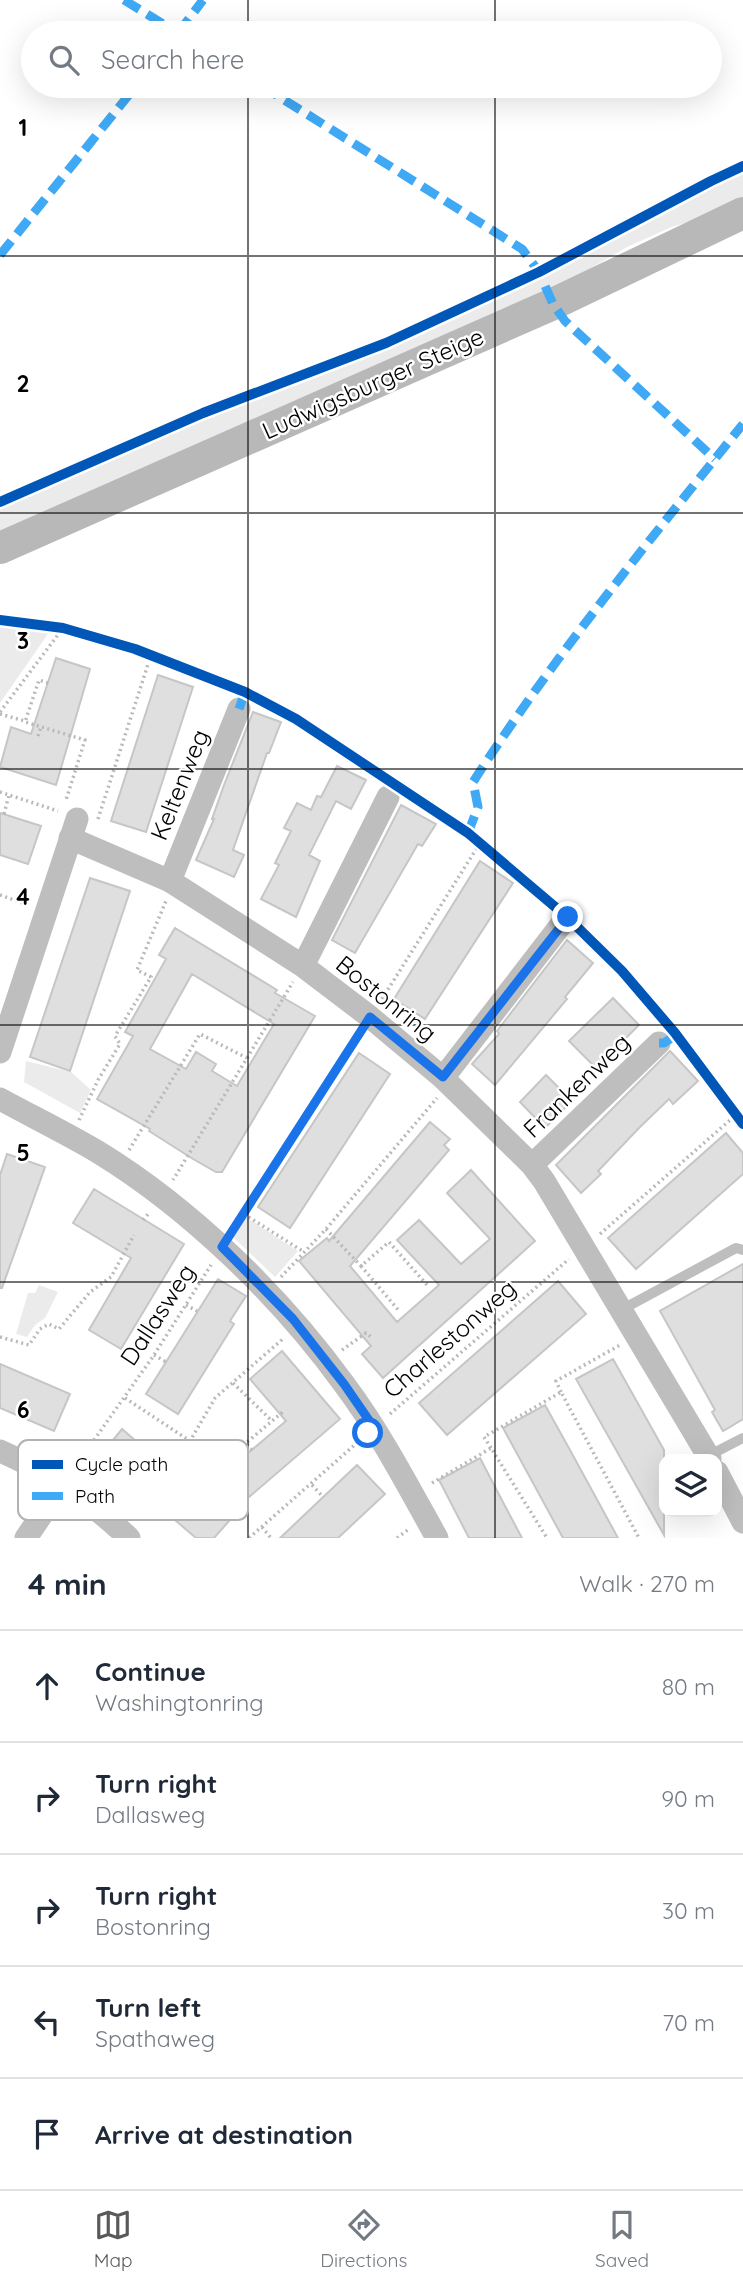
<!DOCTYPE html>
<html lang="en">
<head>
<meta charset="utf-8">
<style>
	body { margin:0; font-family:Quicksand,sans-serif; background:#f6f6f7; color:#1f2937 }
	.controls { position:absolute; right:21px; bottom:21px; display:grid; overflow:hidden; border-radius:14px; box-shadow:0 7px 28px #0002 }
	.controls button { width:63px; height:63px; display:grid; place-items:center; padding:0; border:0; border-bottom:2px solid #e0e1e3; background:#fff; color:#1f2937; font:35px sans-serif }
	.stop { position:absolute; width:21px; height:21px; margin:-16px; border:5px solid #1a73e8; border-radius:50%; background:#fff }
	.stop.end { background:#1a73e8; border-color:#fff; box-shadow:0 2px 7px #0008 }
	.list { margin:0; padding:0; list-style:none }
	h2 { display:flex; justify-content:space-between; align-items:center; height:91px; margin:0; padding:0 28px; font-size:30px }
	h2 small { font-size:23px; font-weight:400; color:#747a83 }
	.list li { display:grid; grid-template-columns:46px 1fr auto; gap:21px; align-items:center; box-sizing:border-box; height:112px; padding:0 28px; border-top:2px solid #e0e1e3 }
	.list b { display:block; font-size:26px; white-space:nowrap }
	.list p { margin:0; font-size:23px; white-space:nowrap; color:#747a83 }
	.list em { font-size:23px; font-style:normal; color:#747a83 }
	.icon { flex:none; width:38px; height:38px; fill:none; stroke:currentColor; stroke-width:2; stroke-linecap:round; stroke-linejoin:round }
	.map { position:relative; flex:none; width:743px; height:1538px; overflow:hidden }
	.search { position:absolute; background:#fff; box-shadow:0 7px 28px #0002; left:21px; right:21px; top:21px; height:77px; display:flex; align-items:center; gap:18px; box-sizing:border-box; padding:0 24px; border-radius:38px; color:#747a83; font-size:26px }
	.sheet { height:651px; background:#fff }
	nav { display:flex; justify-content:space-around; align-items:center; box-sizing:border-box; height:98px; border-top:2px solid #e0e1e3; background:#fff; font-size:19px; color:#747a83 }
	nav a { display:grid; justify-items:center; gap:4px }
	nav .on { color:#595959 }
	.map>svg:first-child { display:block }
	.green { fill:#ebebeb }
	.building { fill:#dfdfdf; stroke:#c6c6c6; stroke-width:2; fill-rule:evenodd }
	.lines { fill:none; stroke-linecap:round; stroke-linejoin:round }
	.path { stroke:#b9b9b9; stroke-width:3.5; stroke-dasharray:2 3.5; stroke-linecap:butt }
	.service { stroke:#bebebe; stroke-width:10 }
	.minor { stroke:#bebebe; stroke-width:23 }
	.secondary { stroke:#b8b8b8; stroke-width:32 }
	.quiet { stroke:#3fa9f5; stroke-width:9; stroke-dasharray:18 9; stroke-linecap:butt }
	.cycleway-casing { stroke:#fff; stroke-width:15 }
	.cycleway { stroke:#0057b8; stroke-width:10 }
	.route { stroke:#1a73e8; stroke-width:9 }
	.grid { fill:none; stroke:#000; stroke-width:2; stroke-opacity:0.55 }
	.labels { text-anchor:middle; stroke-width:5; stroke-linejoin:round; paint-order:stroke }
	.street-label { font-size:24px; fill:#000; stroke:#fff }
	.key { fill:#fff; stroke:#b2b2b2; stroke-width:2 }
	.key-label { font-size:19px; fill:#000 }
	.grid-label { font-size:23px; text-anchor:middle; font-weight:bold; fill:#000; stroke:#fff; stroke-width:5; stroke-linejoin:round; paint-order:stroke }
</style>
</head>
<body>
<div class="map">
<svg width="743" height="1538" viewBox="0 0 743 1538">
	<rect width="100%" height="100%" fill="#fff"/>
	<path class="green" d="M743,170v33l-27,13 -42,10 -47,21 -34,20 -31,24 -562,251v-44l190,-82 180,-67 167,-75 61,-37z
		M0,626l50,5 -50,72z
		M26,1061l45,11 20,18 -11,23 -56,-31z
		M246,1217l52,34 -23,26 -42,-40z
		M39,1285l19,7 -13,26 -10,7 -8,12 -11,-3 12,-41h7z"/>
	<path class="building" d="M56,658l34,11 -34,116 -56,-18 11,-40 20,7z
		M158,675l35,12 -47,145 -35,-11z
		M253,712l28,10 -12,31h-2l-34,97 11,5 -10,22 -38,-17 18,-41h-2l12,-34z
		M337,766l29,14 -15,29 -15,-8 -27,54 11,6 -24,56 -35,-18 18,-34 -4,-2 16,-32 -7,-3 13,-25 14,7 6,-14 4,1z
		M401,805l35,19 -14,22 -4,-2 -63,109 -23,-13z
		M0,813l41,13 -13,38 -28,-9z
		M480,861l33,22 -88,136 -31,-20z
		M90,878l40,13 -60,180 -40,-14z
		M175,928l102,62 -2,3 40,23 -93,156h-6l-23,-13 -44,-28 1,-2 -53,-30 36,-63 -8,-4 41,-73 -7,-4zM192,974l82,50 -37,62 -25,-15 4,-7 -20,-12 -10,17 -36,-20z
		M567,940l26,23 -28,34 2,2 -72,86 -23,-21 27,-30 -2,-3z
		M613,998l26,27 -43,43 -27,-27z
		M670,1051l28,30 -25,23 -4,-5 -30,29 -41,43 3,3 -20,19 -25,-28z
		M359,1053l31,21 -100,154 -32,-21z
		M546,1075l26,26 -27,27 -25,-26z
		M430,1122l20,17 -6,6 5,5 -99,116 47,56 42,-37 -42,-45 22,-20 42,44 29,-25 -43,-46 24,-23 64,71 -152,137 -21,-24 9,-8 -72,-85 28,-23 2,3z
		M726,1133l17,20v21l-107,95 -28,-31z
		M7,1154l38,13 -43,121h-2v-113z
		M94,1189l90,55 -63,105 -32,-19 42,-72 -58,-35z
		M743,1264v155l-20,12 -11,-19 3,-2 -55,-99z
		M218,1279l28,17 -16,25 4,3 -56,90 -32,-20z
		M558,1281l28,33 -139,121 -28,-32z
		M282,1351l58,68 -91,78 -22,-26 59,-50 -36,-42z
		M613,1359l51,91v85l-88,-156z
		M0,1364l70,30 -16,37 -54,-23z
		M545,1405l25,45 48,88h-55l-60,-110z
		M122,1429l107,92 -15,17h-18l-96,-82z
		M480,1458l25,48 17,32h-53l-30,-58z
		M357,1465l28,29 -47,44h-58z"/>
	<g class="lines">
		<path class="path" d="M48,683l-9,-3 -14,42 60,18 -19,60
			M0,712l63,-84
			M0,714l25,7
			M38,736l3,-9
			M0,792l58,19
			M4,814l5,-19
			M98,819l53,-164
			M0,895l28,10
			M382,999l98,-156
			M247,1058l46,-76
			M79,1120l19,-40 22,-36 -5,-8 36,-59 -14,-7 29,-69
			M129,1150l71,-116 47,24 -74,122
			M244,1214l60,38
			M143,1220l7,-8
			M326,1229l35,37 28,-24 39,44
			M232,1232l126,-197
			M600,1234l137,-120
			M361,1266l39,46
			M281,1277l45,-48 111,-131
			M186,1305l11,6
			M0,1337l29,8 11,-16 9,-5 10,5 31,-37 21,-15 23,-42
			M342,1350l24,-17 5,4
			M154,1355l12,7
			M233,1383l39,38 13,-11
			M561,1392l-5,-11 64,-36
			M125,1398l65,43 25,-43 69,-60
			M390,1414l179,-155
			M491,1448l-7,-11 77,-45 78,146
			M252,1450l-6,-7 26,-22
			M75,1467l79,-112 57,-90
			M432,1483l59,-35 56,90
			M312,1485l11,12
			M262,1527l9,11
			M249,1538l109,-96
			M397,1538l12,-9"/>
		<path class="service" d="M621,1310l115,-62 7,2
			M708,1456l35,-18"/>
		<path class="minor" d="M70,838l100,43 133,85 67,51 73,61 89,87 12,16 166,278
			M170,881l69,-172
			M303,966l85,-169
			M0,1052l77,-233
			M443,1078l124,-161
			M0,1099c33,18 66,34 98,53 93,57 182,144 246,232 36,48 64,102 93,154
			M532,1165l127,-122
			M0,1451c49,21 90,50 129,87
			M717,1472l26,50
			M26,1538l37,-55"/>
		<path class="secondary" d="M0,548l553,-244 190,-91"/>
		<path class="quiet" d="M124,0l54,33
			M178,33l25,-33
			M262,86l260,163 17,23 14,32 12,17 150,138
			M0,255l136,-169
			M239,709l6,-17
			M468,833l10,-26 -5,-25c81,-126 177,-242 270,-358
			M659,1043h5l12,-8"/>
		<g class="cycleway-casing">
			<path id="cycleway" d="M0,502l203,-89 183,-70 153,-71 172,-91 32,-15
				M0,620l63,8 72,21 110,43 51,27 172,114 99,84 55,54 53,62 68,91"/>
		</g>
		<use href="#cycleway" class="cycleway"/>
	</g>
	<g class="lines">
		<path class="route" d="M368,1433l7,-4 -31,-45 -51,-65 -71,-72 148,-230 73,60 125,-160"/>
	</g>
	<path class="grid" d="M248,0v33M495,0v33M248,86v1452M495,86v1452M0,256h743M0,513h743M0,769h743M0,1025h743M0,1282h743"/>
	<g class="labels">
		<g class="street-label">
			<text transform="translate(373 384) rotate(-24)" y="8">Ludwigsburger Steige</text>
			<text transform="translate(180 785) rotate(-68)" y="8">Keltenweg</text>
			<text transform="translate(386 999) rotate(39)" y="8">Bostonring</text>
			<text transform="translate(577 1086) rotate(-44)" y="8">Frankenweg</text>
			<text transform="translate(158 1315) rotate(-57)" y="8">Dallasweg</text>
			<text transform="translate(450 1339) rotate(-41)" y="8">Charlestonweg</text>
		</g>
	</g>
	<rect x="18" y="1440" width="230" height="80" rx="10" class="key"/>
	<rect x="32" y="1460" width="31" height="9" fill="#0057b8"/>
	<rect x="32" y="1492" width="31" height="8" fill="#3fa9f5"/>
	<g class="key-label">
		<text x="75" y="1471">Cycle path</text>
		<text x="75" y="1503">Path</text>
	</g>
	<g class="grid-label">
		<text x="23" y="136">1</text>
		<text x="23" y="392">2</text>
		<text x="23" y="649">3</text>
		<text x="23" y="905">4</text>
		<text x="23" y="1161">5</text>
		<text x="23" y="1418">6</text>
	</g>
</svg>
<div class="controls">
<button><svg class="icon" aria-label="layers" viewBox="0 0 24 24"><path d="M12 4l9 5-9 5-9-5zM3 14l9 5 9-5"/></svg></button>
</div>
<div class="stop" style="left:368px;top:1433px"></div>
<div class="stop end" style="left:568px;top:917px"></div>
<div class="search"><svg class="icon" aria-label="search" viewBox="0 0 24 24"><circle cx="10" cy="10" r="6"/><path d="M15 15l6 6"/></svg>Search here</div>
</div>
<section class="sheet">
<h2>4 min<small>Walk · 270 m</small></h2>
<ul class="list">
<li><svg class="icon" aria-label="ahead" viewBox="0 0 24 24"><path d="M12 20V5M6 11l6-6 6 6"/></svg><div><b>Continue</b><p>Washingtonring</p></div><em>80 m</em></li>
<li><svg class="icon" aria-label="right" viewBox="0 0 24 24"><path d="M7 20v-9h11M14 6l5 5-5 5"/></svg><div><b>Turn right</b><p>Dallasweg</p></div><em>90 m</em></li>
<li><svg class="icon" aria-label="right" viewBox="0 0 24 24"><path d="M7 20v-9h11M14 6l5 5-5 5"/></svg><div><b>Turn right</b><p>Bostonring</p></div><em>30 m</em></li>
<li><svg class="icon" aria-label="left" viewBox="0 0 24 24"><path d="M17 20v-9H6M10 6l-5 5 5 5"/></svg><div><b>Turn left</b><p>Spathaweg</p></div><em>70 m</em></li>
<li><svg class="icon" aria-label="arrive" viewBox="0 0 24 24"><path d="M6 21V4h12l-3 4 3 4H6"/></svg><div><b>Arrive at destination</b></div></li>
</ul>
</section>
<nav>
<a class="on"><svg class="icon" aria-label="map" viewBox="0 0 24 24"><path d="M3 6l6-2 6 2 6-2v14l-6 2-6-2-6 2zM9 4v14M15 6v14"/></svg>Map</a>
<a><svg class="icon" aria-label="directions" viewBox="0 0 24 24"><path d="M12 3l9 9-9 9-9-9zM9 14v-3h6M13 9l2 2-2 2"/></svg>Directions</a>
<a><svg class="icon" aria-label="saved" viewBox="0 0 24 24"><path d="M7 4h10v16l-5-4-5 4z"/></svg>Saved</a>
</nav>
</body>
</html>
